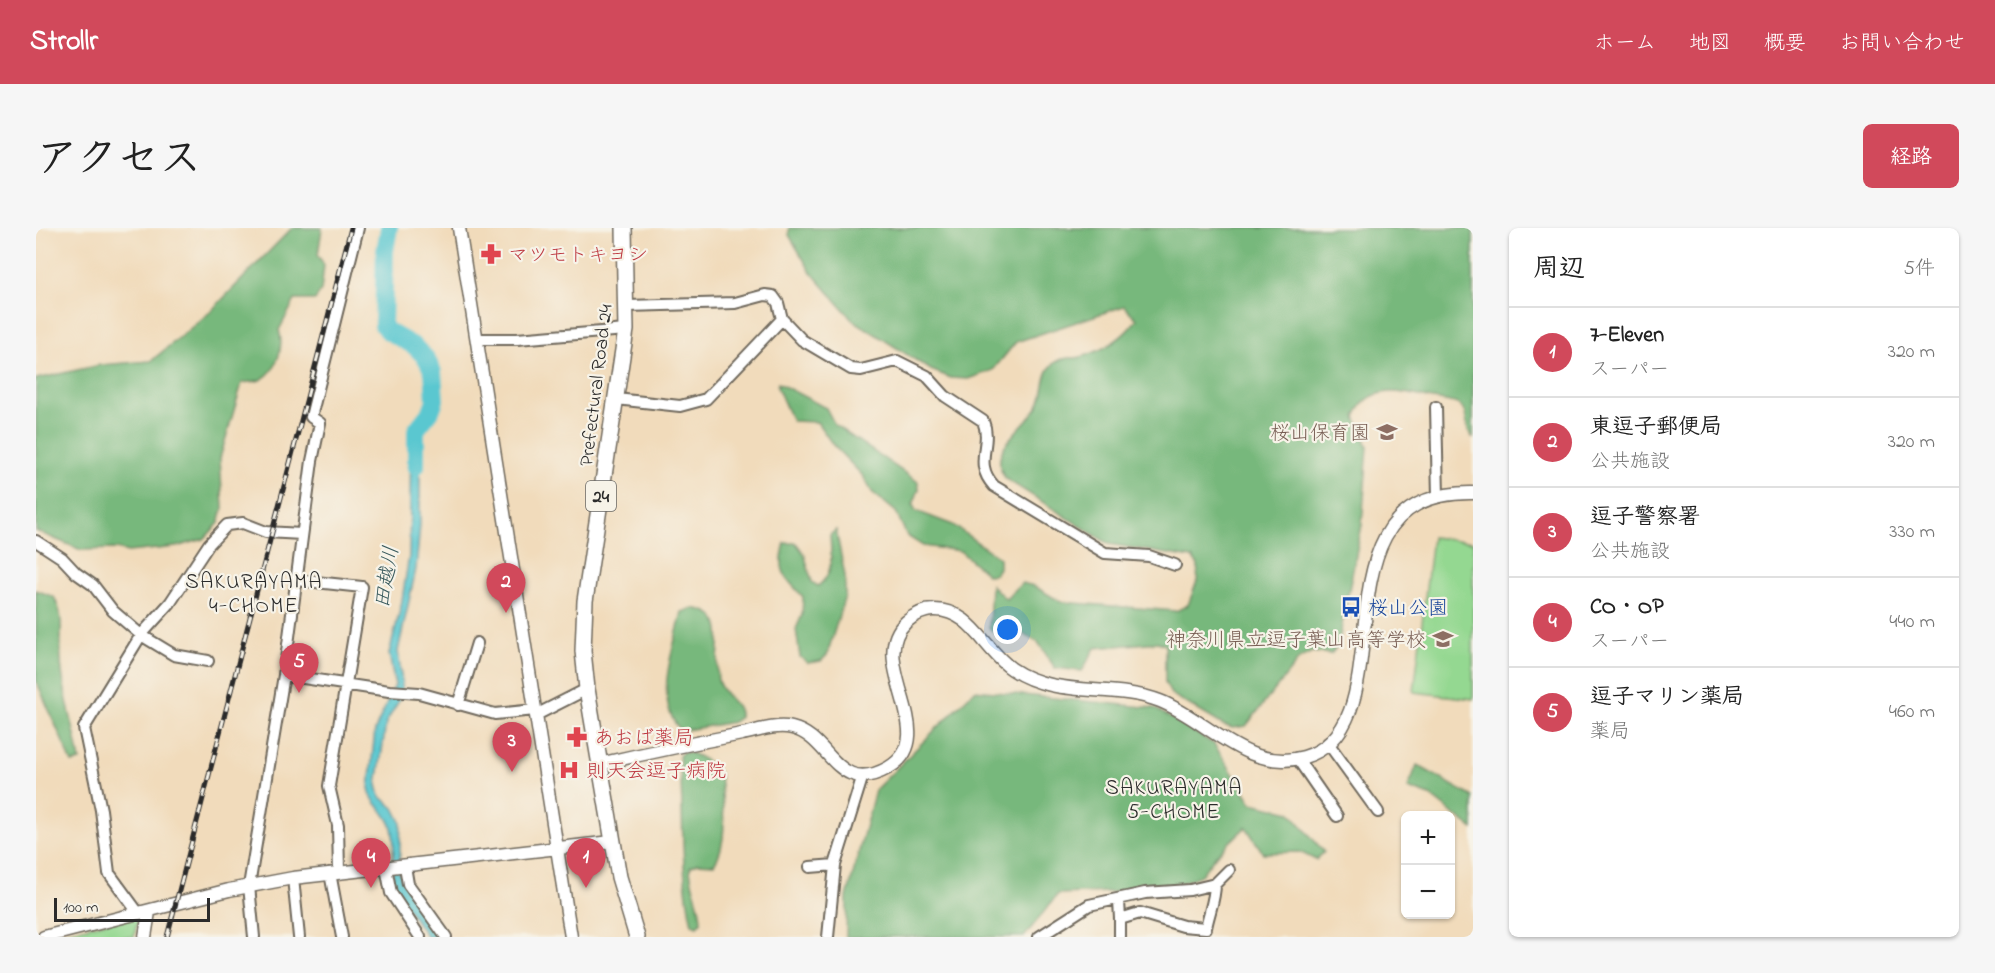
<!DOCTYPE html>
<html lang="ja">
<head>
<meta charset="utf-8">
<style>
	body { margin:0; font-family:"Indie Flower","Klee One",sans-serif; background:#f6f6f6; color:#222 }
	.controls { position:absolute; right:18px; bottom:18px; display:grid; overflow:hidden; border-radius:9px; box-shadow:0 2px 4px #0004 }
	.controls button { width:54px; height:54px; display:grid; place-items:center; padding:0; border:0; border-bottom:2px solid #e0e0e0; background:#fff; color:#222; font:30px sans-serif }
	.scale { position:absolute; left:18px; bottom:15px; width:156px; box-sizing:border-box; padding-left:6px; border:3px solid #2b2b2b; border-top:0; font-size:16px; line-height:21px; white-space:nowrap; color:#2b2b2b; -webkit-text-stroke:4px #f7f3e8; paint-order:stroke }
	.you { position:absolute; left:972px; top:402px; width:21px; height:21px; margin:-15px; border:4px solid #fff; border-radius:50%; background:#1a73e8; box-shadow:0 0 0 9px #1a73e833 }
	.badge { display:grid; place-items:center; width:39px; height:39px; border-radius:50%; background:#d1495b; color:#fff; font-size:20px; font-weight:700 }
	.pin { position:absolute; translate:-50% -50px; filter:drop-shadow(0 2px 3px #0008) }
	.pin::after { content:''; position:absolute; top:32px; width:21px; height:18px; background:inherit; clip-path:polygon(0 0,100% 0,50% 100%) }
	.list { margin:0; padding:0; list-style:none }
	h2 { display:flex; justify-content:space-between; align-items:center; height:78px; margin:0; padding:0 24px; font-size:26px }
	h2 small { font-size:20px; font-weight:400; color:#767676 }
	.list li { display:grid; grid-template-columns:39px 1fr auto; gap:18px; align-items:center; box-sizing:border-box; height:90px; padding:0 24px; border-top:2px solid #e0e0e0 }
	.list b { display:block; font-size:22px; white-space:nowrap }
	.list p { margin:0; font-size:20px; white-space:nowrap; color:#767676 }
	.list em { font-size:20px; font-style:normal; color:#767676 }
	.map { position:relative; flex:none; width:1437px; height:709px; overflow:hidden; border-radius:9px }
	header { display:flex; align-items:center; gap:36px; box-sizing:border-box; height:84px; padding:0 30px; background:#d1495b; color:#fff }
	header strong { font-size:28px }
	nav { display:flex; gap:33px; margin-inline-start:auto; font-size:21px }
	.intro { display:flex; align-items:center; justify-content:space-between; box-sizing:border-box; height:144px; padding:0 36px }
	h1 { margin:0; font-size:42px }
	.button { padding:15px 27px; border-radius:9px; background:#d1495b; color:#fff; font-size:21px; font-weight:700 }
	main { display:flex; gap:36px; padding:0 36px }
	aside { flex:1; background:#fff; border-radius:9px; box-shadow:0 2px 4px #0004 }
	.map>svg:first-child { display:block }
	.green { fill:#94d891; stroke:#60825e; stroke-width:1.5 }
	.forest { fill:#77b87b; stroke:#517253; stroke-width:1.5 }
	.water { fill:#5ac7d0; stroke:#42797e; stroke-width:1.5 }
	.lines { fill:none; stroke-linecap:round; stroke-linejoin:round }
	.river { stroke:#5ac7d0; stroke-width:18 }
	.minor-casing { stroke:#70695d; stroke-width:14 }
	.tertiary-casing { stroke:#70695d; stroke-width:15 }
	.primary-casing { stroke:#70695d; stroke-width:18 }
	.minor { stroke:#fff; stroke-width:10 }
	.tertiary { stroke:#fff; stroke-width:12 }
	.primary { stroke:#fff; stroke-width:15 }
	.rail-casing { stroke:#2b2b2b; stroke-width:5 }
	.rail { stroke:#f7f3e8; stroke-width:3; stroke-dasharray:9; stroke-linecap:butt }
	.labels { text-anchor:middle; stroke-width:4.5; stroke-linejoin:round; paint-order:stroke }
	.shield { fill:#f7f3e8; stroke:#686764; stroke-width:1.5 }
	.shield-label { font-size:18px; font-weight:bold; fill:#2b2b2b }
	.health-label { font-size:20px; fill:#be3a42; stroke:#f7f3e8; text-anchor:start }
	.street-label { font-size:20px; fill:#2b2b2b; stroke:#f7f3e8 }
	.education-label { font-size:20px; fill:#785e54; stroke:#f7f3e8; text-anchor:end }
	.transit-label { font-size:20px; fill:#164399; stroke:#f7f3e8; text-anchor:start }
	.water-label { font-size:21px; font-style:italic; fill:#395a5d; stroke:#f7f3e8 }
	.neighbourhood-label { font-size:21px; letter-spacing:1.5px; fill:#2b2b2b; stroke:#f7f3e8 }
</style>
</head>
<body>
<header>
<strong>Strollr</strong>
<nav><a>ホーム</a><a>地図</a><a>概要</a><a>お問い合わせ</a></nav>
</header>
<div class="intro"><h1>アクセス</h1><a class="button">経路</a></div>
<main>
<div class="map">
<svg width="1437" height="709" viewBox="0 0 1437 709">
	<rect width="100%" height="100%" fill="#f7f3e8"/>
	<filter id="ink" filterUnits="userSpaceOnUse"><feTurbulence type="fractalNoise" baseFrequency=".0167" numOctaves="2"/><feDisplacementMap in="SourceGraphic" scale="12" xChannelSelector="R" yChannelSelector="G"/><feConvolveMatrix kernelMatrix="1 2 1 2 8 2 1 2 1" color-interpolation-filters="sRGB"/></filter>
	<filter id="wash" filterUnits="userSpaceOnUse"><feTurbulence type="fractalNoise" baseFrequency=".008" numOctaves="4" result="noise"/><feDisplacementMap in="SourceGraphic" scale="24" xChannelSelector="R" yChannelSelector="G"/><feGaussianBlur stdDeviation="1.35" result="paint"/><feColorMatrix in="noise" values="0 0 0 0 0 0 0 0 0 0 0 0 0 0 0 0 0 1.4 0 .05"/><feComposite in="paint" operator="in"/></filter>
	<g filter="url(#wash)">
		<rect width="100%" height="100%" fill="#f1dbbb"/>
		<path class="green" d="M1396,309l41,5v157l-59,-7z
			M103,686l-5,23h-89z"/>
		<path class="forest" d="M256,0h30l-4,27 6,10 -3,26 -6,9h-20l-16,30c5,16 -1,40 -17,49 -5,3 -14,3 -20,4l-22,75 3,50 -4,15 -15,16 -28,8 -48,5 -12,-3 -35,1 -45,-19v-152l64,-14 51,-4 59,-49z
			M753,0h684v210c-10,-10 -3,-24 -14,-33 -7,-4 -20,-5 -27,-6 -30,-7 -63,-17 -77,18l13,29 -6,79 -24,120 -7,9 -19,-2 -12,6 -54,68 -13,2 -10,-3 -52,-31 -6,-11v-38l-7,-3 -63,6 -13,23 -27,-3 -17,-26 -22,-12 -15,8 -12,-10 2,-43 15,14 16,-16 12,3 27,16 115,9 12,-6 9,-24 1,-16 -6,-7 -83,-14 -103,-65c-22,-29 19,-51 32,-73 9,-15 2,-35 20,-45 6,-4 16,-2 23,-4 24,-7 42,-18 56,-38l-13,-13 -108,36 -23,28 -25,9 -17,-1 -20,-8 -78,-50 -42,-48 -22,-37z
			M742,155l48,25 9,17 83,57 1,7 -6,16 3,6 37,14 46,33v10l-4,6 -7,1 -28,-24 -37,-5 -16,-10 -11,-24 -24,-20 -9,-16 -30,-31 -16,-23 -25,-1 -15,-34z
			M800,302l9,46v20l-18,59 -6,6 -13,2 -8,-6 -4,-28 6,-14 1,-18c-19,-21 -26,-25 -18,-54h11l8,10 8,29 6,4c17,-13 13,-31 12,-51z
			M0,362l18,7c12,21 5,40 7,64 2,35 14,66 19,100l-8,2 -36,-83z
			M657,380c10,3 18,3 23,12 8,13 -1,45 2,60 4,18 23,21 21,38l-6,4 -52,9c-29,-33 -7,-82 1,-119z
			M939,462l179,18 60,36 38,59 38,9 34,40 -8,8 -16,-8 -37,1 -17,-26 -30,28 -15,20 -38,15 -105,4 -34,43h-178l1,-40 28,-107z
			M647,524c12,0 31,12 37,23 2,27 10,66 -6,89l-17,-1 -7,4c0,20 11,35 11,55l-4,4 -5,-2c-13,-55 -7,-112 -13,-168z
			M1381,537l56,32v32l-43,-33 -22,-8z"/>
		<path class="water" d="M375,212l9,3v82l-4,44 -18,82 4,31 -1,15 -15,26 -9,62 3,11 14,12 7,14 -2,50 4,10 37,55h-13l-32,-47c-6,-21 2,-41 -3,-62 -4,-17 -21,-23 -23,-40l6,-58 20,-45 -6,-31 12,-48 8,-50z"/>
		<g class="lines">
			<path class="river" d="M353,0l-4,23 -2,75 6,6 25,14 12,12 7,14 2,28 -4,11 -15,19v36"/>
		</g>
	</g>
	<g filter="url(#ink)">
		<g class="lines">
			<g class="minor-casing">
				<path id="minor" d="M591,78l108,-3 30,-8 8,1 5,7 4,16
					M441,111h40l109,-9
					M580,171l64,7 26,-7 76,-80 20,21 49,29 10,1 36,-9 30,15 18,20 38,25c10,24 -11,41 11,65l111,67 44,3 26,9
					M1400,179l2,90
					M0,313l26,17 14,15 17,12 20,26 28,24 33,20 34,6
					M261,352l65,7 -33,199 9,39 1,47
					M248,447l105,16 30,2 76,21 40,-4
					M422,477l19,-62
					M500,487l51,-26
					M1292,515l50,69
					M1261,530l40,58
					M369,638l3,18 38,53
					M774,639l25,-2 28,-90
					M350,640l5,25 29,44
					M294,645l12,64
					M257,650l6,59
					M1083,673l1,18 20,-6 43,13 23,2c3,-16 9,-28 9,-44
					M103,686l-30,-41 -8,-63 -17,-82 57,-93 29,-32 39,-59 18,-19 16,-2 23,9 36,2
					M1084,691v18
					M218,709l-5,-51 35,-211 28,-214 8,-38 -9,-6 47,-189
					M792,709l7,-72
					M1003,709l50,-32 56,-12 45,-3 25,-6 14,-14"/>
			</g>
			<g class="tertiary-casing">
				<path id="tertiary" d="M423,0l112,709
					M563,536c48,-11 95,-21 143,-30 16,-3 34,-10 50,-6 39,9 44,69 96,40 57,-32 -24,-106 18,-146 8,-7 18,-12 28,-12 37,-1 51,41 78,59 44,30 101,14 148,32 48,19 87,72 144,56 110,-32 -1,-267 169,-264
					M8,709l185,-47 64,-12 319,-36
					M109,709l4,-25"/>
			</g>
			<g class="primary-casing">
				<path id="primary" d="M588,0l2,102 -41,271 -2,50 4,38 32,188 18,60"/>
			</g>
			<use href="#minor" class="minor"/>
			<use href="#tertiary" class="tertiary"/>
			<use href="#primary" class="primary"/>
			<g class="rail-casing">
				<path id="rail" d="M131,709l184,-709"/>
			</g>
			<use href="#rail" class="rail"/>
		</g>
	</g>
	<defs>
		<g id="pharmacy-bare" transform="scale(1.62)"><path d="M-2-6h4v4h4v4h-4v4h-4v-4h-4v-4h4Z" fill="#e0444e" stroke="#f7f3e8" stroke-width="2.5" paint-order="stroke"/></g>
		<g id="school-bare" transform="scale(1.62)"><path d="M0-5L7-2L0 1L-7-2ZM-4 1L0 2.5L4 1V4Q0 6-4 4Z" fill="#8d6e63" stroke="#f7f3e8" stroke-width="2.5" paint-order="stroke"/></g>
		<g id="bus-bare" transform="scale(1.62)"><path d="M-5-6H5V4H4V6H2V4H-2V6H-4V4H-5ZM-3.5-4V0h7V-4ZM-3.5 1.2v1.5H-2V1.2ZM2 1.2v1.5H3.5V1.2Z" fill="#1a4fb4" stroke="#f7f3e8" stroke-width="2.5" paint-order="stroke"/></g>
		<g id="hospital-bare" transform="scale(1.62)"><path d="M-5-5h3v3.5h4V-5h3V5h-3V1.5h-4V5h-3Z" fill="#e0444e" stroke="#f7f3e8" stroke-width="2.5" paint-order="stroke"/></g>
	</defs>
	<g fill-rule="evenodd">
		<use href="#pharmacy-bare" x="455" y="26"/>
		<use href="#school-bare" x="1351" y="204"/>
		<use href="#bus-bare" x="1315" y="379"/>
		<use href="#school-bare" x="1407" y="411"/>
		<use href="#pharmacy-bare" x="541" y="509"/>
		<use href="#hospital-bare" x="533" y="542"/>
	</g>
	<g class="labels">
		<rect class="shield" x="550" y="253" width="30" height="30" rx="4.5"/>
		<g class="shield-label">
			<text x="565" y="274">24</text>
		</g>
		<g class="health-label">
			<text x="472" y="33">マツモトキヨシ</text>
			<text x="558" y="516">あおば薬局</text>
			<text x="550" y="549">則天会逗子病院</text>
		</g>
		<g class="street-label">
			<text transform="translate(559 157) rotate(-83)" y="7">Prefectural Road 24</text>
		</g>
		<g class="education-label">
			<text x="1334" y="211">桜山保育園</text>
			<text x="1390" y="418">神奈川県立逗子葉山高等学校</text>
		</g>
		<g class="transit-label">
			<text x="1332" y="386">桜山公園</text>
		</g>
		<g class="water-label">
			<text transform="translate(350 349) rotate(-81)" y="7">田越川</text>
		</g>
		<g class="neighbourhood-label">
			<text x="218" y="360">SAKURAYAMA<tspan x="218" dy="24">4-CHOME</tspan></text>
			<text x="1138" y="566">SAKURAYAMA<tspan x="1138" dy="24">5-CHOME</tspan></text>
		</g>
	</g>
</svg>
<div class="controls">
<button>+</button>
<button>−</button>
</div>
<div class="scale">100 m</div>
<div class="you"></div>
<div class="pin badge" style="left:550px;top:660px">1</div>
<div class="pin badge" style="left:470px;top:385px">2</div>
<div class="pin badge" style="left:476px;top:544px">3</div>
<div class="pin badge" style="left:335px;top:660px">4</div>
<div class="pin badge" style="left:263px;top:465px">5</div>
</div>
<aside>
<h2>周辺<small>5件</small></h2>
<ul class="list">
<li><span class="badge">1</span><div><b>7-Eleven</b><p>スーパー</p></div><em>320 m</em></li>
<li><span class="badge">2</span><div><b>東逗子郵便局</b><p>公共施設</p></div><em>320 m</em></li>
<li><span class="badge">3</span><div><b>逗子警察署</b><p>公共施設</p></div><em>330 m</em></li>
<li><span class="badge">4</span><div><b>CO・OP</b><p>スーパー</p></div><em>440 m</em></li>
<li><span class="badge">5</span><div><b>逗子マリン薬局</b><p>薬局</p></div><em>460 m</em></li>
</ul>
</aside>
</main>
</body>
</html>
